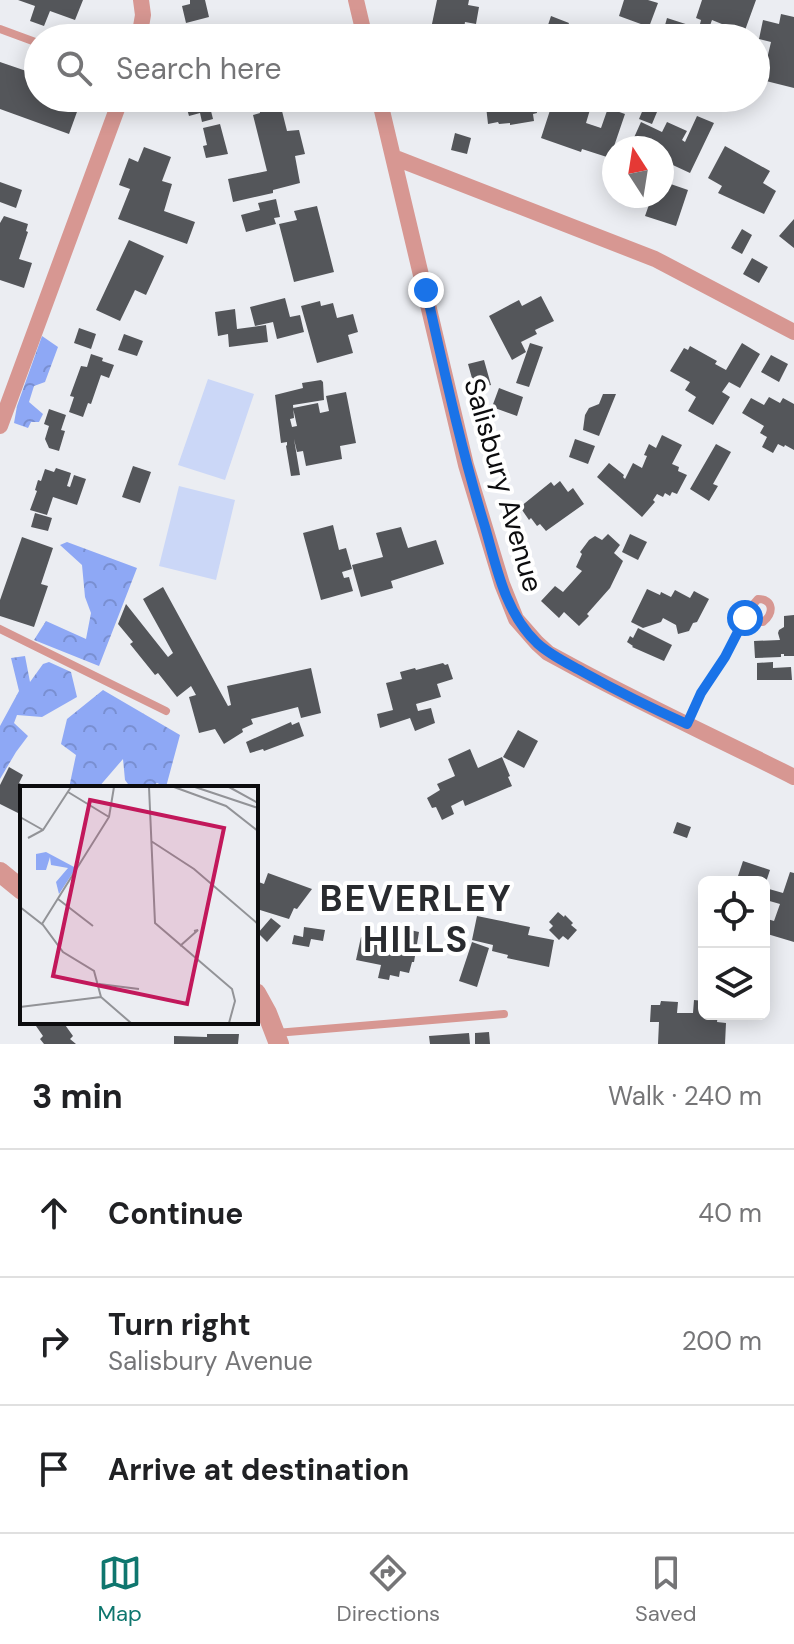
<!DOCTYPE html>
<html lang="en">
<head>
<meta charset="utf-8">
<style>
	body { margin:0; font-family:"DM Sans",sans-serif; background:#f2f2f2; color:#202124 }
	.controls { position:absolute; right:24px; bottom:24px; display:grid; overflow:hidden; border-radius:12px; box-shadow:0 4px 20px #0003 }
	.controls button { width:72px; height:72px; display:grid; place-items:center; padding:0; border:0; border-bottom:2px solid #e0e0e0; background:#fff; color:#202124; font:40px sans-serif }
	.compass { position:absolute; left:602px; top:136px; width:72px; height:72px; border-radius:50%; background:#fff; box-shadow:0 4px 20px #0003; rotate:348deg }
	.stop { position:absolute; width:24px; height:24px; margin:-18px; border:6px solid #1a73e8; border-radius:50%; background:#fff }
	.stop.end { background:#1a73e8; border-color:#fff; box-shadow:0 2px 8px #0008 }
	.list { margin:0; padding:0; list-style:none }
	h2 { display:flex; justify-content:space-between; align-items:center; height:104px; margin:0; padding:0 32px; font-size:34px }
	h2 small { font-size:26px; font-weight:400; color:#757577 }
	.list li { display:grid; grid-template-columns:52px 1fr auto; gap:24px; align-items:center; box-sizing:border-box; height:128px; padding:0 32px; border-top:2px solid #e0e0e0 }
	.list b { display:block; font-size:30px; white-space:nowrap }
	.list p { margin:0; font-size:26px; white-space:nowrap; color:#757577 }
	.list em { font-size:26px; font-style:normal; color:#757577 }
	.icon { flex:none; width:44px; height:44px; fill:none; stroke:currentColor; stroke-width:2; stroke-linecap:round; stroke-linejoin:round }
	.map { position:relative; flex:none; width:794px; height:1044px; overflow:hidden }
	.search { position:absolute; background:#fff; box-shadow:0 4px 20px #0003; left:24px; right:24px; top:24px; height:88px; display:flex; align-items:center; gap:20px; box-sizing:border-box; padding:0 28px; border-radius:44px; color:#757577; font-size:30px }
	.sheet { height:488px; background:#fff }
	nav { display:flex; justify-content:space-around; align-items:center; box-sizing:border-box; height:112px; border-top:2px solid #e0e0e0; background:#fff; font-size:22px; color:#757577 }
	nav a { display:grid; justify-items:center; gap:4px }
	nav .on { color:#0f766e }
	.map>svg:first-child { display:block }
	.forest { fill:url(#forest-crowns) }
	.park { fill:#cbd7f7 }
	.building { fill:#54565a }
	.lines { fill:none; stroke-linecap:round; stroke-linejoin:round }
	.service { stroke:#d79792; stroke-width:8 }
	.minor { stroke:#d79792; stroke-width:16 }
	.tertiary { stroke:#d79792; stroke-width:20 }
	.route { stroke:#1a73e8; stroke-width:10 }
	.labels { text-anchor:middle; stroke-width:8; stroke-linejoin:round; paint-order:stroke }
	.street-label { font-size:28px; fill:#0c0c0e; stroke:#fff }
	.district-label { font-size:36px; font-weight:bold; letter-spacing:2px; fill:#292b2f; stroke:#fff }
	.inset-road { fill:none; stroke:#929397; stroke-width:2 }
	.view { fill:#c2185b; fill-opacity:0.15; stroke:#c2185b; stroke-width:4 }
	.inset-edge { fill:none; stroke:#0c0c0e; stroke-width:4 }
</style>
</head>
<body>
<div class="map">
<svg width="794" height="1044" viewBox="0 0 794 1044">
	<defs>
		<pattern id="forest-crowns" width="20" height="18" patternUnits="userSpaceOnUse" patternTransform="scale(2)"><rect width="20" height="18" fill="#8ea8f5"/><path d="M2 6a3 3 0 1 1 6 0M12 15a3 3 0 1 1 6 0" fill="none" stroke="#798fd1"/></pattern>
	</defs>
	<rect width="100%" height="100%" fill="#ebedf2"/>
	<path class="forest" d="M42,336l16,11 -13,35 -11,4 -5,16 14,12 -4,8h-8l-3,6 -14,-5 3,-17z
		M67,542l70,26 -38,98 -65,-26 12,-19 40,18 5,-26 -6,-16 -3,-32 -22,-20z
		M25,656l5,26 13,-18 6,-2 22,10 6,25 -35,20 -25,-2 -3,8 14,13 -12,16 -16,27v-53l19,-35 -8,-33z
		M103,690l77,45 -14,52 -9,-4 -8,5h-18l-6,-8 -2,-21 -25,29h-29l7,-33 -15,-11 6,-25z"/>
	<path class="park" d="M208,379l46,15 -29,86 -47,-15z
		M179,486l56,14 -19,80 -57,-14z"/>
	<path class="building" d="M18,0h65l-8,20 -25,-9 -6,15 -14,-5 5,-15z
		M190,0h15l4,17 -23,6 -4,-17 8,-2z
		M437,0h32l-1,5 11,2 -3,17 -11,-2 -1,7 5,1 -1,8h-39z
		M624,0h24l10,3 -9,24 -30,-11z
		M702,0h54l-12,33 -32,-13 -4,11 -9,-3 2,-8 -5,-2z
		M781,14l13,3v71l-32,-8 9,-38 -12,-3 4,-19 16,4z
		M551,16l18,7 -6,15h-13l3,-8 -6,-2z
		M667,18l31,10 -4,10h-26l-6,-2z
		M0,62l38,13v23h44l-13,36 -69,-25z
		M184,98h27l3,12 -3,1 2,8 -11,3 -2,-9 -11,3z
		M491,98h48v3l-7,1v2l4,-1 1,10 -4,1 1,7 -24,4v-2l-11,1 -1,-2 -10,2 -2,-18 5,-1z
		M554,98h24l14,5 -6,20 15,5 7,-20 17,6 -15,44 -28,-9 -1,3 -40,-14z
		M280,103l7,28 12,-1 6,24 -10,2 5,27 -27,7v3l-40,9 -5,-23 39,-8 -14,-56 7,-2 -1,-6z
		M644,107l13,5 -5,12 -13,-5z
		M697,116l17,7 -24,50 -28,-13v-12h-26l-2,-1 2,-3 -4,-2 9,-20 21,10 5,-10 20,9 -5,9 3,2z
		M220,124l8,30 -22,4 -3,-12 4,-1 -4,-17z
		M455,133l16,5 -4,16 -16,-4z
		M725,146l45,25 -7,12 13,8 -12,23 -46,-21 4,-7 -14,-8z
		M144,147l27,10 -9,24 10,3 -8,27 31,11 -8,22 -69,-25 12,-30 -11,-4 10,-27 9,4z
		M662,181l26,9 -12,36 -31,-10 7,-20h10z
		M0,182l22,8 -6,18 -16,-6z
		M276,199l4,18 -6,1 2,6 -30,8 -5,-17 19,-5 -2,-7z
		M317,206l17,66 -40,10 -15,-58 18,-4 -3,-9z
		M4,216l24,8 -2,7 2,1 -9,27 13,4 -8,25 -24,-8v-57z
		M794,219v29l-15,-12z
		M742,229l10,6 -10,19 -11,-6z
		M129,240l35,16 -18,39 -11,-5 -15,31 -24,-11z
		M752,258l16,9 -9,16 -16,-9z
		M541,296l13,25 -19,9 2,4 -16,8 5,10 -14,8 -23,-44 30,-16 3,6z
		M285,298l5,19 10,-2 4,17 -27,7 -4,-17 -18,4 -5,-19z
		M320,301l1,5 12,-3 4,15 16,-4 5,18 -10,3 5,18 -36,10 -16,-57z
		M235,309l2,20 29,-4 2,17 -39,5 -1,-13 -10,2 -3,-24z
		M79,328l17,6 -5,15 -17,-6z
		M124,334l19,7 -6,15 -19,-6z
		M530,343l13,4 -14,40 -13,-4z
		M742,343l18,11 -20,34 -11,-6 -7,10 8,5 -17,28 -25,-14 8,-14 -11,-7 5,-8 -20,-11 14,-23 4,2 2,-4 27,15 -2,3 11,6z
		M91,354l12,4 -1,3 12,4 -5,13 -8,-3 -10,29 -3,-1 -5,14 -14,-5 5,-15 -4,-1 11,-30 6,1z
		M771,355l17,9 -9,18 -18,-10z
		M484,360l7,25 -16,4 -7,-25z
		M321,380l2,2 1,18 -31,5 1,13 -4,1 2,8 5,-1 -4,-18 25,-5 2,10 9,-2 -3,-15 20,-4 10,51 -16,3 2,13 -36,7 -3,-15 -6,1 -3,-13 6,36 -9,1 -5,-30 1,-1v-3l-6,1 -6,-48 28,-7 -1,-5z
		M499,388l24,9 -6,19 -25,-9z
		M603,394h13l-17,42 -16,-6 2,-15 4,-7 10,-4z
		M769,397l11,6 3,-5 11,6v46l-9,-5 -1,2 -6,-3 -5,9 -11,-6 5,-10 -7,-4 4,-7 -22,-13 9,-15 13,7z
		M49,409l17,6 -5,15 4,1 -6,20 -10,-3 -4,-9 4,-13 -5,-2z
		M662,435l20,10 -10,19 7,3 -1,4 9,4 -10,19 -5,-2 -2,4 -5,-3 -2,4 -6,-3 -4,6 2,2 -13,15 -45,-40 12,-14 15,12 -1,2 2,2 8,-16 9,5 5,-12 -3,-1 5,-11 7,4z
		M575,439l20,7 -7,18 -19,-7z
		M716,444l15,8 -18,32 5,2 -9,15 -19,-12z
		M133,466l18,6 -11,31 -18,-6z
		M56,468l15,5 -4,13 3,1 4,-12 12,4 -9,26 -24,-8 -6,18 -17,-5 7,-19 -2,-1 3,-10 3,1 4,-12 9,3z
		M560,481l8,11 5,-4 11,16 -38,27 -6,-7 -3,2 -6,-8 -2,2 -9,-13 31,-25 3,4z
		M35,513l17,5 -4,13 -17,-4z
		M333,525l6,25 7,-2 6,21 -10,3 2,6 5,-1 4,14 -32,9 -18,-67z
		M401,527l7,21 28,-8 8,24 -53,17 2,7 -32,9 -9,-32 31,-8 -7,-24z
		M608,534l12,11 -6,8 9,8 -13,27 -23,26 2,2 -10,10 -15,-14 -5,6 -18,-17 14,-15 8,6 19,-21 -6,-4 6,-13 -2,-2 9,-12 6,-4 7,4z
		M630,534l17,8 -9,18 -16,-8z
		M22,537l31,11 -12,36 7,2 -14,41 -34,-11v-16z
		M163,587l65,119 3,-1 -4,-19 84,-18 10,45 -20,5 -3,-11 -47,12 2,5 -11,5 1,3 -19,12 -9,-15 -16,4 -10,-36 7,-2 -5,-9 -14,11 -19,-24 -3,2 -25,-31 3,-2 -15,-18 8,-20 42,53 5,-4 -30,-54z
		M647,589l13,6 1,-3 10,5 4,-7 15,8 4,-7 15,8 -12,23 -4,1 -4,8 -11,3 -2,-9 -13,-7 -2,4 -18,6 -12,-6z
		M794,615v41h-10v-2h-3v3l-26,1 -1,-17 26,-1 -2,-7 1,-3 5,-3v-11z
		M638,628l34,17 -8,16 -32,-14 1,-1 -6,-4 3,-6 3,2z
		M773,662v6l18,-1 1,13h-35v-17z
		M443,663l2,2 3,-1 5,15 -16,5 4,13 -25,7 2,7 13,-3 4,15 -20,8 -5,-13 -30,10 -3,-14 16,-4 -7,-27 16,-4 -2,-7 15,-4 1,2z
		M291,722l1,3 7,-3 5,14 -40,15 -1,-2 -13,4 -4,-11z
		M518,730l20,11 -14,27 -21,-11z
		M470,749l8,19 24,-11 8,19 -2,1 4,9 -47,20 -2,-6 -12,6 3,8 -12,6 -6,-13 -4,1 -5,-10 13,-8 -3,-6 18,-8 -7,-17z
		M9,767l14,8 -4,8 10,5h-7v27l-22,-11v-19z
		M677,822l14,5 -4,11 -14,-5z
		M743,861l27,9 -4,12h-30z
		M790,872l4,1v69l-30,-9v-15l10,3 6,-17 -14,-4 3,-11 14,4z
		M268,873l44,16 -15,20 -3,-1 -5,11 -29,-9 -4,9v-38l8,3z
		M558,912l6,5 1,-2 8,8 -2,2 6,5 -9,10 -5,-4 -4,4 -10,-10 4,-4 -4,-4z
		M477,916l53,11 -2,8 26,5 -5,27 -42,-9 1,-3 -16,-4 1,-6 -21,-5z
		M271,918l10,8 -14,16 -9,-9z
		M304,927l21,3 -2,11 -12,-2 -2,8 -17,-3 2,-9 9,2z
		M397,927l22,5 -5,30h-2l-3,11 -9,-2 -1,6 -9,-2 -1,5 -11,-2 3,-13 -25,-5 5,-23 17,4v-4l16,4z
		M472,942l17,6 -12,39 -18,-6z
		M694,1000l10,1v13h14l-1,8 9,1 -1,21h-67l1,-22h-9l1,-17h9l1,-4 17,1 -1,11h16z
		M41,1022h16l1,2 5,-2 10,14 -3,3 6,5h-32l-4,-5 3,-3 -7,-10z
		M489,1032l1,12h-15v-11z
		M469,1033l1,11h-40l-1,-8z
		M207,1034h32l-1,10h-64v-8l33,1z"/>
	<g class="lines">
		<path class="service" d="M0,29l38,14
			M0,629l166,82
			M687,724l14,-31 24,-36 25,-49 8,-9c16,0 16,15 5,23h-9l-9,-4
			M276,1033l228,-19"/>
		<path class="minor" d="M356,0l9,38
			M139,38l4,-23 -2,-15
			M379,98l87,367 36,119 14,35 21,24 11,10 13,7c76,42 156,78 233,117
			M393,157l262,102 139,73
			M0,426l121,-328"/>
		<path class="tertiary" d="M0,872l22,18
			M256,993l11,20 12,31"/>
	</g>
	<g class="lines">
		<path class="route" d="M426,290c18,80 35,159 59,237 12,42 20,85 52,116 13,12 30,20 46,29 34,19 68,36 104,52l14,-31 24,-36 20,-39"/>
	</g>
	<g class="labels">
		<g class="street-label">
			<text transform="translate(504 485) rotate(74)" y="10">Salisbury Avenue</text>
		</g>
		<g class="district-label">
			<text x="416" y="911">BEVERLEY<tspan x="416" dy="41">HILLS</tspan></text>
		</g>
	</g>
	<g transform="translate(20 786)">
		<rect width="238" height="238" fill="#ebedf2"/>
		<path d="M26,66l30,16 -17,26 -3,-12 12,-14 -17,-3 -1,-8 -4,13h-10v-16z" fill="#8ea8f5"/>
		<path class="inset-road" d="M129,1l6,136 77,66 3,12 -6,22M154,1l52,19 32,25M175,1l63,21M209,1l29,16M48,6l41,25M0,31l23,13M8,52l15,-8 28,-43M131,55l43,28 64,55M38,113l35,27M0,121l23,18 20,27 31,19 7,26M22,138l67,-107 5,-30M160,160l18,-16 -4,1M79,198l40,5M81,211l30,26M0,221l81,-10"/>
		<path class="view" d="M70,14l134,28 -37,176 -134,-28z"/>
		<rect width="238" height="238" class="inset-edge"/>
	</g>
</svg>
<div class="controls">
<button><svg class="icon" aria-label="locate" viewBox="0 0 24 24"><circle cx="12" cy="12" r="6"/><path d="M12 2v4M12 18v4M2 12h4M18 12h4"/></svg></button>
<button><svg class="icon" aria-label="layers" viewBox="0 0 24 24"><path d="M12 4l9 5-9 5-9-5zM3 14l9 5 9-5"/></svg></button>
</div>
<svg class="compass" viewBox="-18 -18 36 36"><path d="M0-13l5 13h-10z" fill="#e53935"/><path d="M0 13l5-13h-10z" fill="#757577"/></svg>
<div class="stop" style="left:745px;top:618px"></div>
<div class="stop end" style="left:426px;top:290px"></div>
<div class="search"><svg class="icon" aria-label="search" viewBox="0 0 24 24"><circle cx="10" cy="10" r="6"/><path d="M15 15l6 6"/></svg>Search here</div>
</div>
<section class="sheet">
<h2>3 min<small>Walk · 240 m</small></h2>
<ul class="list">
<li><svg class="icon" aria-label="ahead" viewBox="0 0 24 24"><path d="M12 20V5M6 11l6-6 6 6"/></svg><div><b>Continue</b></div><em>40 m</em></li>
<li><svg class="icon" aria-label="right" viewBox="0 0 24 24"><path d="M7 20v-9h11M14 6l5 5-5 5"/></svg><div><b>Turn right</b><p>Salisbury Avenue</p></div><em>200 m</em></li>
<li><svg class="icon" aria-label="arrive" viewBox="0 0 24 24"><path d="M6 21V4h12l-3 4 3 4H6"/></svg><div><b>Arrive at destination</b></div></li>
</ul>
</section>
<nav>
<a class="on"><svg class="icon" aria-label="map" viewBox="0 0 24 24"><path d="M3 6l6-2 6 2 6-2v14l-6 2-6-2-6 2zM9 4v14M15 6v14"/></svg>Map</a>
<a><svg class="icon" aria-label="directions" viewBox="0 0 24 24"><path d="M12 3l9 9-9 9-9-9zM9 14v-3h6M13 9l2 2-2 2"/></svg>Directions</a>
<a><svg class="icon" aria-label="saved" viewBox="0 0 24 24"><path d="M7 4h10v16l-5-4-5 4z"/></svg>Saved</a>
</nav>
</body>
</html>
